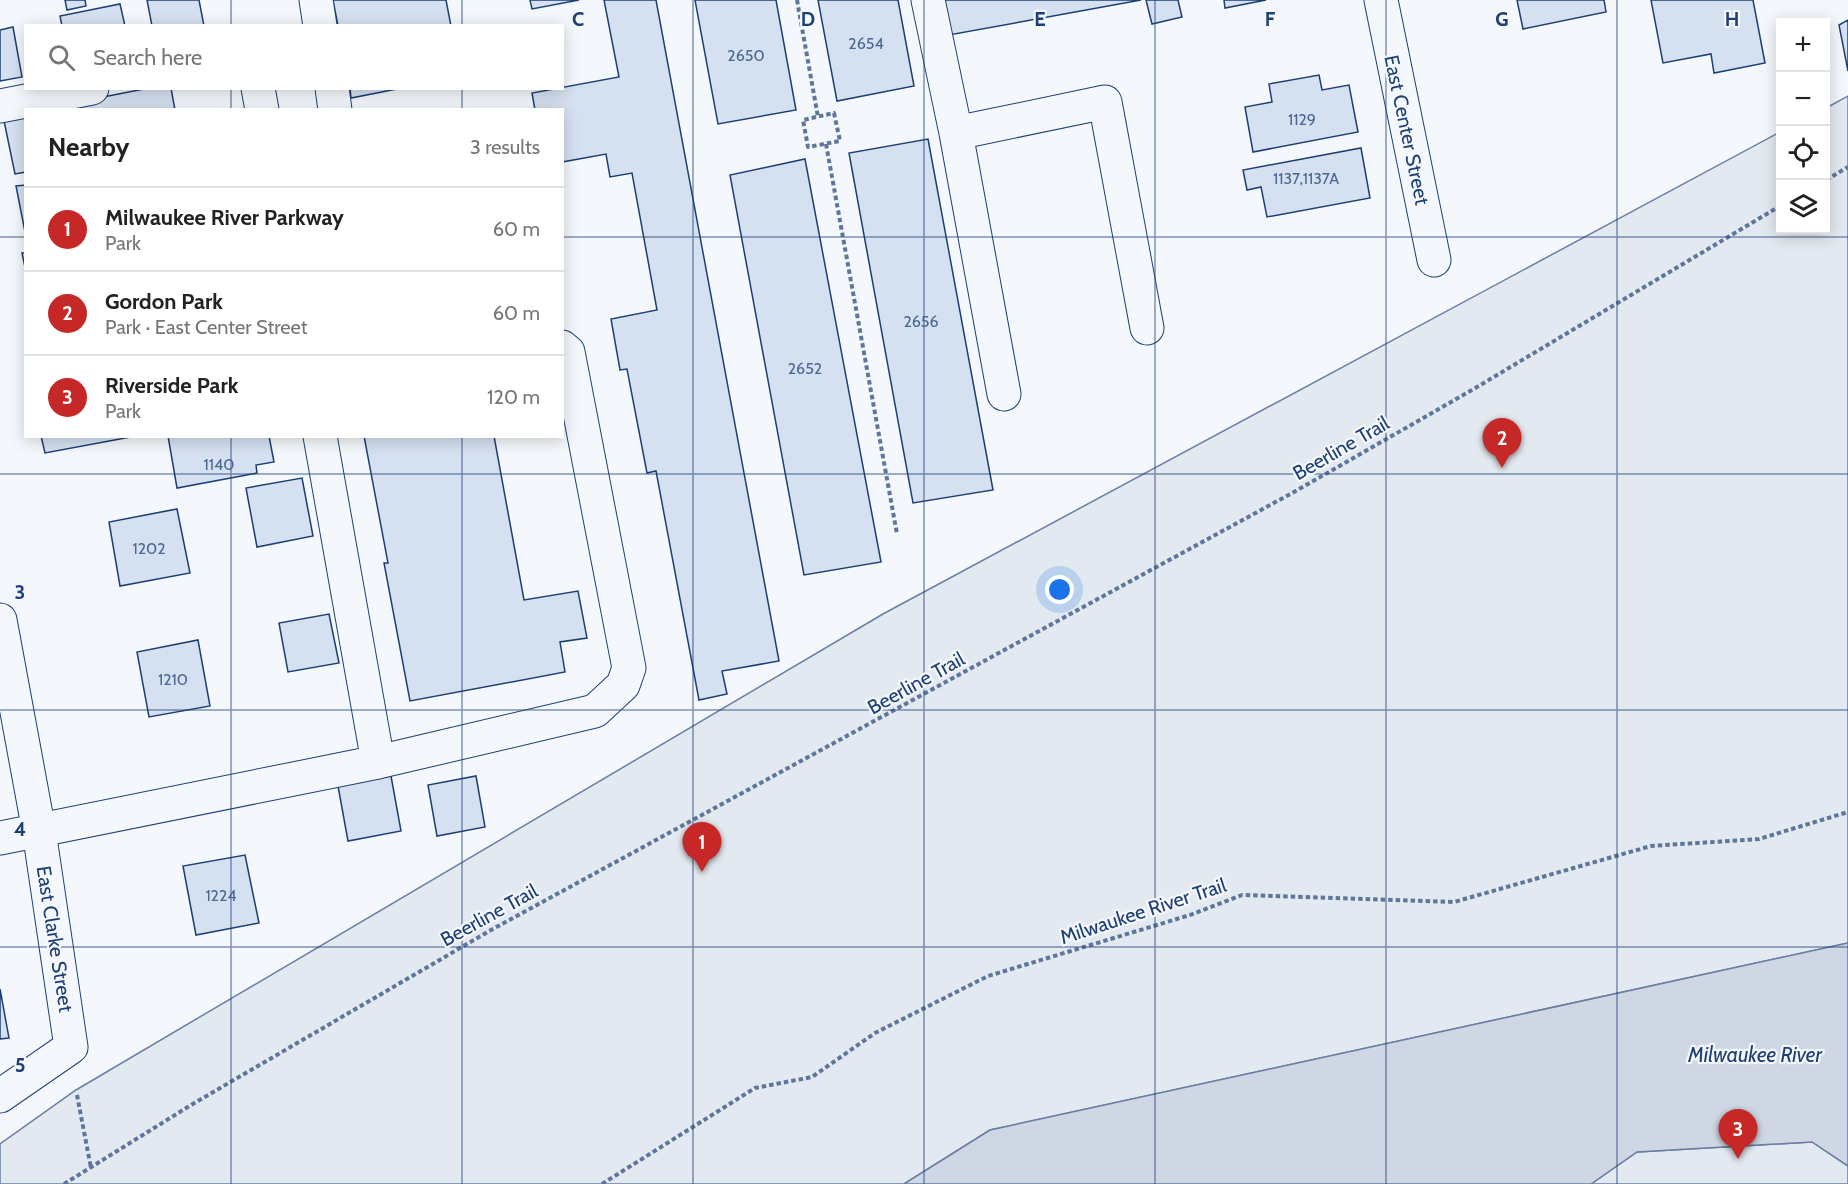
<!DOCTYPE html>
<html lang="en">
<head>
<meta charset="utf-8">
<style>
	body { margin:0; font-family:Cabin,sans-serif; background:#f6f6f6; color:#222 }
	.controls { position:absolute; right:18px; top:18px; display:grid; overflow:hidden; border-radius:0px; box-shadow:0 3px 15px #0003 }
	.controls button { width:54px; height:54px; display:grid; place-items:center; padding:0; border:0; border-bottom:2px solid #e0e0e0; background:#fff; color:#222; font:30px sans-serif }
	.you { position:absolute; left:1060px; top:590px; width:21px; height:21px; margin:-15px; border:4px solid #fff; border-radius:50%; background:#1a73e8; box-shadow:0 0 0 9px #1a73e833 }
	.badge { display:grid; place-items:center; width:39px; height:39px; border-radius:50%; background:#c62828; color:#fff; font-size:20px; font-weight:700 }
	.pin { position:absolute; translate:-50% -50px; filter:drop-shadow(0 2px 3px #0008) }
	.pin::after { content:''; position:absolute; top:32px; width:21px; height:18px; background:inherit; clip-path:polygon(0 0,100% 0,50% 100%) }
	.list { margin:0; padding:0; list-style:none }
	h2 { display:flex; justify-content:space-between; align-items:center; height:78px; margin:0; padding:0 24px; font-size:26px }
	h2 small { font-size:20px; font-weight:400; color:#767676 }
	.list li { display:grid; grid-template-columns:39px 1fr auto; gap:18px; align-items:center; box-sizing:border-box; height:84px; padding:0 24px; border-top:2px solid #e0e0e0 }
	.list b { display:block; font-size:22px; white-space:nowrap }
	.list p { margin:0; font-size:20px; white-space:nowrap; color:#767676 }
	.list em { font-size:20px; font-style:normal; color:#767676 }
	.icon { flex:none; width:33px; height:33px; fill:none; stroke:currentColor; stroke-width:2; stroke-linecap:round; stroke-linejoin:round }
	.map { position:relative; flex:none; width:1848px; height:1184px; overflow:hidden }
	.search { position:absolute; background:#fff; box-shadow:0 3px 15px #0003; left:24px; top:24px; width:540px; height:66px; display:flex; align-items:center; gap:15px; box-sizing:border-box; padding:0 21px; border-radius:0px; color:#767676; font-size:22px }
	.panel { position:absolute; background:#fff; box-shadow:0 3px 15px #0003; left:24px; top:108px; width:540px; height:330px; border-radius:0px }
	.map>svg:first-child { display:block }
	.green { fill:#e3e9f0; stroke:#687fa3; stroke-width:1.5 }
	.water { fill:#cfd7e4; stroke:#687fa3; stroke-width:1.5 }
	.building { fill:#d5e0f0; stroke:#1d3f73; stroke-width:1.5 }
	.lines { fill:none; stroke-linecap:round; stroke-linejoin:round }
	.minor-casing { stroke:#1d3f73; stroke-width:35 }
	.path { stroke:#5e769c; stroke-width:4; stroke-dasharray:4.5 3; stroke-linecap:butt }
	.minor { stroke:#f4f7fb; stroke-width:33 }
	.grid { fill:none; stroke:#1d3f73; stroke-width:1.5; stroke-opacity:0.55 }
	.labels { text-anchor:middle; stroke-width:4.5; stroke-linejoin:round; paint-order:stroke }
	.number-label { font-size:16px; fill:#4b6792 }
	.street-label { font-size:20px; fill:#1d3f73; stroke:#f4f7fb }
	.water-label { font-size:21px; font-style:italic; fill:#1d3f73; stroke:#f4f7fb }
	.grid-label { font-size:20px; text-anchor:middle; font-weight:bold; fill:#1d3f73; stroke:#f4f7fb; stroke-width:4.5; stroke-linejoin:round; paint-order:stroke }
</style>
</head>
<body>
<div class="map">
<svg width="1848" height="1184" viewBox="0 0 1848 1184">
	<rect width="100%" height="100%" fill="#f4f7fb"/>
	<path class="green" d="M1848,96v847l-858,187 -86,54h-904v-40l76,-54 807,-476 897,-482v98h46v-122z
		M1812,1142l36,24v18h-257l46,-32z"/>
	<path class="water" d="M1848,943v223l-36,-24 -175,10 -46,32h-687l86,-54z"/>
	<path class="building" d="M65,0h20l1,6 -19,4z
		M147,0h52l5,26h-52z
		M333,0h113l5,26h-113z
		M530,0h49l-47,9z
		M604,0h52l123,661 -57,10 5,23 -28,6 -43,-229 -9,2 -20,-104 -7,1 -9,-51 46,-9 -25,-137 -22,4 -4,-23 -44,8v-52h-27l-3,-17 87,-16z
		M695,0h81l20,110 -78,14z
		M818,0h80l16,86 -77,15z
		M943,0h198l-192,35z
		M1146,0h32l4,17 -30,7z
		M1224,0h42l-41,8z
		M1517,0h87l2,12 -83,17z
		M1651,0h102l12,63 -51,10 -3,-19 -48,9z
		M120,4l5,22h-63l-2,-10z
		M1848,20v51l-9,-46z
		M13,27l9,50 -22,4v-51z
		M1319,75l3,15 27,-5 9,47 -105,20 -8,-45 27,-5 -3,-18z
		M149,88h22l4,22h-138z
		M350,88h52l-51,10z
		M26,112v60l-11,2 -12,-58z
		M928,139l65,351 -80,13 -64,-350z
		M1361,148l9,50 -103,19 -6,-30 -14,3 -4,-20z
		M805,159l76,403 -77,13 -74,-400z
		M26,185v52l-10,-51z
		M22,253h4v19z
		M41,436h95l-91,17z
		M168,436h101l5,26 -18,3 1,8 -80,15z
		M364,436h130l30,164 54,-9 9,47 -27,4 5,30 -155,29 -26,-138h4z
		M302,478l11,58 -56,11 -11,-59z
		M177,509l13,64 -70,13 -11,-64z
		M329,614l10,49 -51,9 -9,-49z
		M198,640l12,66 -61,11 -12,-65z
		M391,776l10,55 -53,10 -10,-55z
		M476,776l9,51 -48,9 -9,-51z
		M245,855l14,68 -63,12 -13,-69z
		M0,989l9,49 -9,1z"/>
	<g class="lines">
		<g class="minor-casing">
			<path id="minor" d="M316,0l4,26
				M928,0l28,133 149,-31 42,226
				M1381,0l53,260
				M258,88l4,22
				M332,88l3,22
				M0,106l92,-18
				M956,133l48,261
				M0,620l39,211 32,216 -71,49
				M378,762l217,-51 28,-26 6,-17 -61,-316 -6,-5
				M0,838l378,-76 -58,-326"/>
		</g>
		<path class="path" d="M797,0l21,117
			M834,113l6,28 -32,6 -5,-27z
			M826,144l71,390
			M1826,180l22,-13
			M77,1095l14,73
			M64,1184l127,-79 300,-175 803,-438 178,-102 308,-184
			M602,1184l153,-96 57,-11 63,-44 113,-57 202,-61 52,-20 212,7 197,-56 108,-7 89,-27"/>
		<use href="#minor" class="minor"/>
	</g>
	<path class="grid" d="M231,0v26M462,0v26M693,0v1184M924,0v1184M1155,0v1184M1386,0v1184M1617,0v1184M231,88v22M462,88v22M0,237h26M562,237h1286M231,436v748M462,436v748M0,474h1848M0,710h1848M0,947h1848"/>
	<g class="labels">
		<g class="number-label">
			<text x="866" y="49">2654</text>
			<text x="746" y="61">2650</text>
			<text x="1302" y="125">1129</text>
			<text x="1306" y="184">1137,1137A</text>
			<text x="921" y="327">2656</text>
			<text x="805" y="374">2652</text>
			<text x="219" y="470">1140</text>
			<text x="149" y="554">1202</text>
			<text x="173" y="685">1210</text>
			<text x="221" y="901">1224</text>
		</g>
		<g class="street-label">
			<text transform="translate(1407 130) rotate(78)" y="7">East Center Street</text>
			<text transform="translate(1341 448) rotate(-30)" y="7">Beerline Trail</text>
			<text transform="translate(916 683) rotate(-29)" y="7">Beerline Trail</text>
			<text transform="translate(1143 911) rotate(-18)" y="7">Milwaukee River Trail</text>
			<text transform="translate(489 915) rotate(-29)" y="7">Beerline Trail</text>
			<text transform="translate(55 939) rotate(81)" y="7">East Clarke Street</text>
		</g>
		<g class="water-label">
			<text x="1755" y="1062">Milwaukee River</text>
		</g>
	</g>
	<g class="grid-label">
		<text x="578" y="26">C</text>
		<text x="808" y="26">D</text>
		<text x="1040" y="26">E</text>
		<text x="1270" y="26">F</text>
		<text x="1502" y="26">G</text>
		<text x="1732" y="26">H</text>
		<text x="20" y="599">3</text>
		<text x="20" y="836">4</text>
		<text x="20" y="1072">5</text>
	</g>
</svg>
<div class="controls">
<button>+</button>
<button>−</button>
<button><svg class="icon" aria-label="locate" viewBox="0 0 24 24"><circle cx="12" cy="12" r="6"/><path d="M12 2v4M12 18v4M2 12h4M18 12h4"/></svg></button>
<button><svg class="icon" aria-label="layers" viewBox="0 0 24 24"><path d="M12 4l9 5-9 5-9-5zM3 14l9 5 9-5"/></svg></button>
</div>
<div class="you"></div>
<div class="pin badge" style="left:702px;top:872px">1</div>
<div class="pin badge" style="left:1502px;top:468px">2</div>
<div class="pin badge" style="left:1738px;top:1159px">3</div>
<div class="search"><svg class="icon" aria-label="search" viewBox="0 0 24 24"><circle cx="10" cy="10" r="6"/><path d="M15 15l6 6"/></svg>Search here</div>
<section class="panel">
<h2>Nearby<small>3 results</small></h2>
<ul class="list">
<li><span class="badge">1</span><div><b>Milwaukee River Parkway</b><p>Park</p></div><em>60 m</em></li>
<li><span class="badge">2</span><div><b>Gordon Park</b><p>Park · East Center Street</p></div><em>60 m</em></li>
<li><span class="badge">3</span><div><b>Riverside Park</b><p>Park</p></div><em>120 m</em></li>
</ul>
</section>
</div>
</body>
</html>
